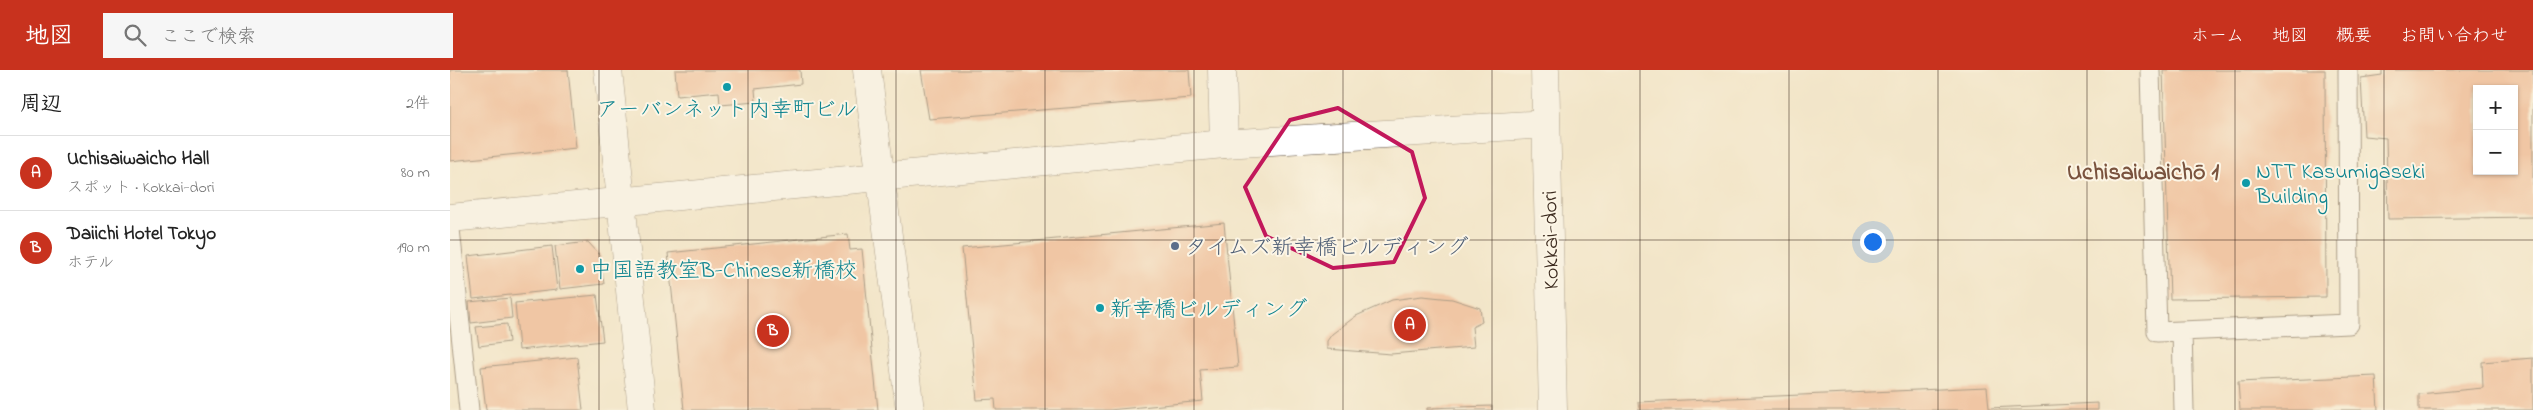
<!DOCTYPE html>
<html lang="ja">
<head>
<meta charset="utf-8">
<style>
	body { margin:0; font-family:"Indie Flower","Klee One",sans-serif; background:#f6f6f6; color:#222 }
	.controls { position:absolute; right:15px; top:15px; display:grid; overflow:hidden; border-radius:0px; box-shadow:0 1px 4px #0004 }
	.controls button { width:45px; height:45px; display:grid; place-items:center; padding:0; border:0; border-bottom:1px solid #e0e0e0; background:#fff; color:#222; font:25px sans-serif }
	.you { position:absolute; left:1422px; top:171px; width:18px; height:18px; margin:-12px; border:4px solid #fff; border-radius:50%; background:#1a73e8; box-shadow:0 0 0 8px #1a73e833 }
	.badge { display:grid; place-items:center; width:32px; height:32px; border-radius:50%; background:#c8321e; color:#fff; font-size:16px; font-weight:700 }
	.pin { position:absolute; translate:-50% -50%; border:2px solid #fff; box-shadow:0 1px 5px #0006 }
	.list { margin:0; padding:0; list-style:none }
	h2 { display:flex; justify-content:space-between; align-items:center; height:65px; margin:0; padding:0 20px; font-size:21px }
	h2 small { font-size:16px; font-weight:400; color:#767676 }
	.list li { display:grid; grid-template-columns:32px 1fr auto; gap:15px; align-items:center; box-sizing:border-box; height:75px; padding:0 20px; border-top:1px solid #e0e0e0 }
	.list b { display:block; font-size:19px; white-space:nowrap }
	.list p { margin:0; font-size:16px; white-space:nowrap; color:#767676 }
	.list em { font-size:16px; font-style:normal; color:#767676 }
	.icon { flex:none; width:28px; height:28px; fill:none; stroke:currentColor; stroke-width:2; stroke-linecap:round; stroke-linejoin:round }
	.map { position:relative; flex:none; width:2083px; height:340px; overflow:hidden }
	header { display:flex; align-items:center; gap:30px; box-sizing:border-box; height:70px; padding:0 25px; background:#c8321e; color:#fff }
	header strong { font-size:24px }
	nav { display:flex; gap:28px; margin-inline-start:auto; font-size:18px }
	.search { width:350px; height:45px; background:#f6f6f6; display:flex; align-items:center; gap:12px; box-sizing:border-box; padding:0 18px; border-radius:0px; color:#767676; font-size:19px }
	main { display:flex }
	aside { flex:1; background:#fff }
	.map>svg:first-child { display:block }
	.building { fill:#eea078; fill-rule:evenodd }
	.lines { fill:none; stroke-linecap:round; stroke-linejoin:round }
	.service-casing { stroke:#564638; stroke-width:21 }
	.minor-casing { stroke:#564638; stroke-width:29 }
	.tertiary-casing { stroke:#564638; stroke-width:29 }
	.service { stroke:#fff; stroke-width:19 }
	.minor { stroke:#fff; stroke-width:28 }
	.tertiary { stroke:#fff; stroke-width:28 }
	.marked { fill:none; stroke:#c2185b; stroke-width:4; stroke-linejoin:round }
	.grid { fill:none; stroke:#3b2a1e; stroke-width:1; stroke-opacity:0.55 }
	.culture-dot { fill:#0f9aa8; stroke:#fcf5e5; stroke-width:2 }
	.service-dot { fill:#5c6f8a; stroke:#fcf5e5; stroke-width:2 }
	.labels { text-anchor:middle; stroke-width:4; stroke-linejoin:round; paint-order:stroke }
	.culture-label { font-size:22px; fill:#0d838f; stroke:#fcf5e5; text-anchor:start }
	.street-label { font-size:22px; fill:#3b2a1e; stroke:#fcf5e5 }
	.service-label { font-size:22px; fill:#4e5e75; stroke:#fcf5e5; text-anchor:start }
	.neighbourhood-label { font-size:24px; font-weight:bold; fill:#7a533e; stroke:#fcf5e5 }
</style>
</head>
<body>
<header>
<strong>地図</strong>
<div class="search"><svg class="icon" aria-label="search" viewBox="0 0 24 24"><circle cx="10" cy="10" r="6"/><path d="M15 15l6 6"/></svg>ここで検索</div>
<nav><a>ホーム</a><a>地図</a><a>概要</a><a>お問い合わせ</a></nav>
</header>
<main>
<aside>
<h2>周辺<small>2件</small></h2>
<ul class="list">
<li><span class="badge">A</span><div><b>Uchisaiwaicho Hall</b><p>スポット · Kokkai-dori</p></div><em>80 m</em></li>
<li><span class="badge">B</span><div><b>Daiichi Hotel Tokyo</b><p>ホテル</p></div><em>190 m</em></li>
</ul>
</aside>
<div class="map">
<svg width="2083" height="340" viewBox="0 0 2083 340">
	<rect width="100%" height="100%" fill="#fcf5e5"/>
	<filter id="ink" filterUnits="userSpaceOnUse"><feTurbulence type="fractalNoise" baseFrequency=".02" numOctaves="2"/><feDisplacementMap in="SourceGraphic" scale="10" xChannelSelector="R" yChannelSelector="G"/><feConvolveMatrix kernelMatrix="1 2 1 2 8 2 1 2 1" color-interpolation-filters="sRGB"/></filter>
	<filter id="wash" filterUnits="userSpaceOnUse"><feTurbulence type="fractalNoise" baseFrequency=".0096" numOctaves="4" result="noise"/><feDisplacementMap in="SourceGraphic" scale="20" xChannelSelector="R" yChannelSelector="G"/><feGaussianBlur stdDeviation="1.12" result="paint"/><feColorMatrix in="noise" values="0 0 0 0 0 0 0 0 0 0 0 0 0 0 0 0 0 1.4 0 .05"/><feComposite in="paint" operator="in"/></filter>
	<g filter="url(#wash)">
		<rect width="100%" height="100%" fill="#f2e5c9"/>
		<g id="blocks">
			<path class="building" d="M0,0h118l8,78 -126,13z
				M225,0h125l1,14 -46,5 1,13 -36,3 -1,-13 -42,4z
				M471,0h268l2,28 -262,21z
				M1713,0h162l1,227 -156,2z
				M1932,0h151v147l-145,2 -2,-81 -22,-2 -3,-58 21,-3zM2027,19h37v82h-37z
				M774,153l14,144 -38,3 3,31 -94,9h-113l-1,-11 -18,1 -15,-152z
				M398,164l2,16 12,-1 16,161h-194l-16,-157z
				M138,172l12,13 4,29 -44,5 -5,-43z
				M102,176l5,44 -84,9 -5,-43z
				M147,225l6,46 -84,9 -4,-47z
				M972,226l30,3 28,9 2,14 -10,5 2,20 -83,7 -64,-5v-8l5,-7 24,-18 36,-16z
				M60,228l2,20 -41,5 -2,-21z
				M57,254l2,18 -30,4 -3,-19z
				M127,287l6,53h-97l-5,-43z
				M2083,288v52h-114v-16l64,-6 -1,-26z
				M1926,306l2,34h-138l-2,-28z
				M1537,317l2,21 109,-5v7h-459l-1,-8z
				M1042,336v4h-65v-2z"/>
		</g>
	</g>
	<g filter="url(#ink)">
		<use href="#blocks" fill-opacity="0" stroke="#564638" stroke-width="1"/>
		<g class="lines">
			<g class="service-casing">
				<path id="service" d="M1700,0l7,262 192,-8 -1,-254
					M0,159l19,181
					M1732,261l2,79"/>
			</g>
			<g class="minor-casing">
				<path id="minor" d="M158,0l34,340
					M417,0l43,340
					M772,0l2,74"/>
			</g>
			<g class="tertiary-casing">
				<path id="tertiary" d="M1095,0l8,340
					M0,148l774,-74 322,-20"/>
			</g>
			<use href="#service" class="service"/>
			<use href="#minor" class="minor"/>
			<use href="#tertiary" class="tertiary"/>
		</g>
	</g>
	<path d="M0 0H2083V340H0ZM888,38l74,44 13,46 -31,64 -61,6 -67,-32 -21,-49 45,-67z" fill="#f2e5c9" fill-opacity=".55" fill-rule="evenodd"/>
	<path class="marked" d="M888,38l74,44 13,46 -31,64 -61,6 -67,-32 -21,-49 45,-67z"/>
	<path class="grid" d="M149,0v340M298,0v340M446,0v340M595,0v340M744,0v340M893,0v340M1042,0v340M1190,0v340M1339,0v340M1488,0v340M1637,0v340M1785,0v340M1934,0v340M0,170h2083"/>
	<g class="culture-dot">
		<circle cx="277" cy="17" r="5"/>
		<circle cx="1796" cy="113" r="5"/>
		<circle cx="130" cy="199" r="5"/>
		<circle cx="650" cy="238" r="5"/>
	</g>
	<circle class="service-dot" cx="725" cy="176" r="5"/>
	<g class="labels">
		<g class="culture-label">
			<text x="277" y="46" text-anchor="middle">アーバンネット内幸町ビル</text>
			<text x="1806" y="108">NTT Kasumigaseki<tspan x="1806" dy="25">Building</tspan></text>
			<text x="140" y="207">中国語教室B-Chinese新橋校</text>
			<text x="660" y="246">新幸橋ビルディング</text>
		</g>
		<g class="street-label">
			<text transform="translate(1099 170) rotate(-91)" y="8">Kokkai-dori</text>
		</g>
		<g class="service-label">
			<text x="735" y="184">タイムズ新幸橋ビルディング</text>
		</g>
		<g class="neighbourhood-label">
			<text x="1693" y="109">Uchisaiwaichō 1</text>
		</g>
	</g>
</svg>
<div class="controls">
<button>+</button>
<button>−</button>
</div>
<div class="you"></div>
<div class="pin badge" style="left:960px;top:255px">A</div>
<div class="pin badge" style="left:323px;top:261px">B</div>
</div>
</main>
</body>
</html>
